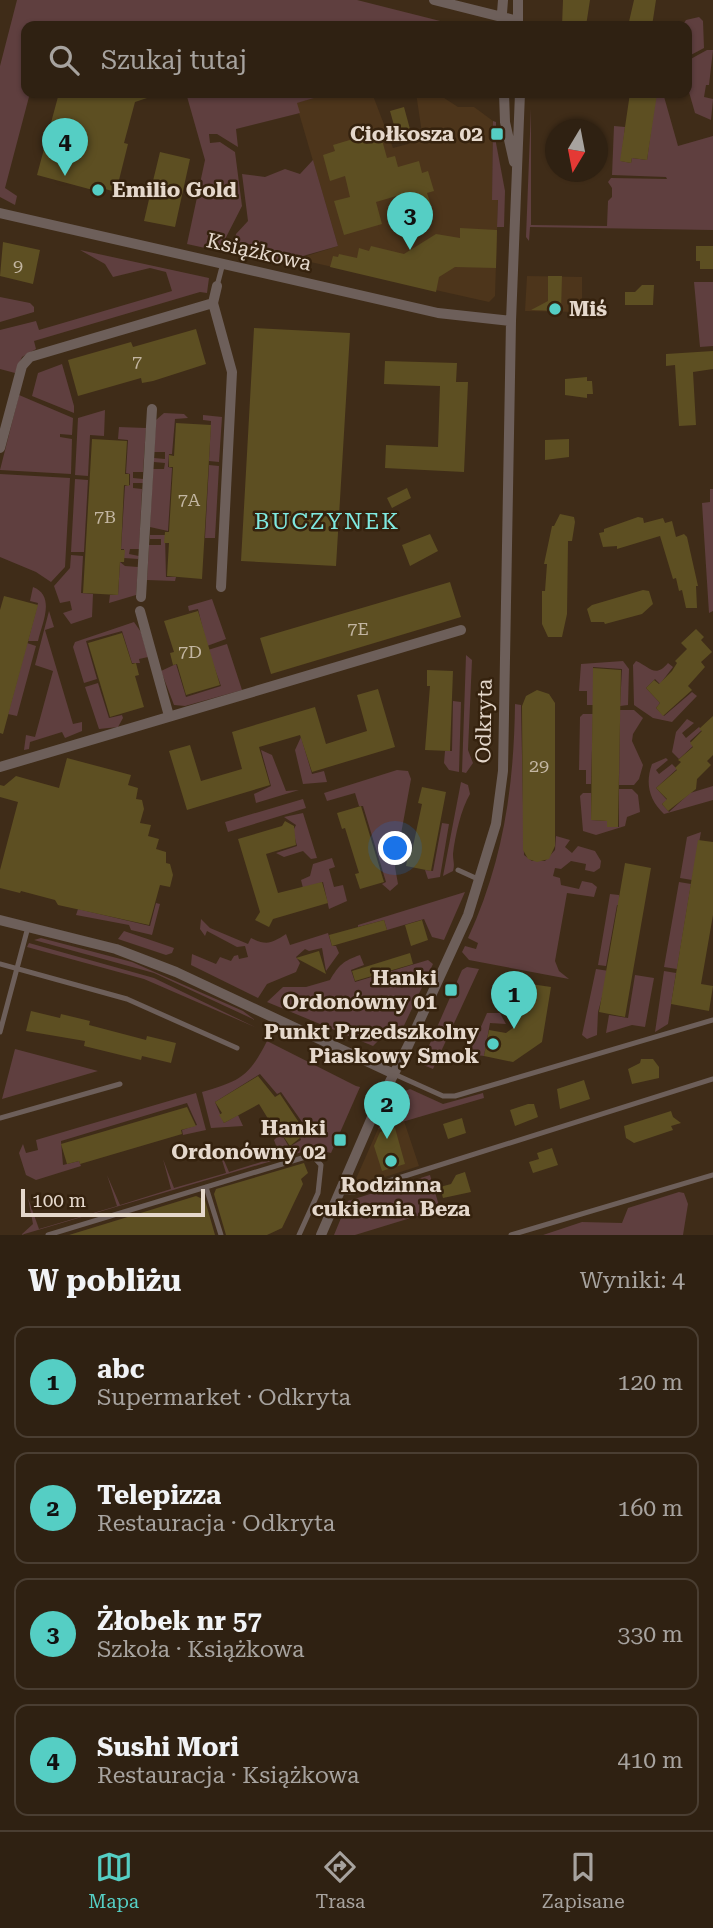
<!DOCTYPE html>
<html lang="pl">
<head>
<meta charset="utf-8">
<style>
	body { margin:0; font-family:"Roboto Serif",serif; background:#3b2e20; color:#f1f3f6 }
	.compass { position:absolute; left:545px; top:119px; width:63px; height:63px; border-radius:50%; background:#2f2112; box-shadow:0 2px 5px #0004; rotate:190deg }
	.scale { position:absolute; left:21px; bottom:18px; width:184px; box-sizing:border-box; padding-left:7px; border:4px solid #e5d8cc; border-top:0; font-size:19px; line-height:24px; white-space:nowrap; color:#e5d8cc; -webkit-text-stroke:5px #35220e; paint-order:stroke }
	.you { position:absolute; left:396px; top:849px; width:24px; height:24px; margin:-18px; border:5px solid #fff; border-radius:50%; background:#1a73e8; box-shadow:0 0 0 10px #1a73e833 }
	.badge { display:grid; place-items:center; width:46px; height:46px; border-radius:50%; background:#55cec4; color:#111; font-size:23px; font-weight:700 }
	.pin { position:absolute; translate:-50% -58px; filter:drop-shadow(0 2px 4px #0008) }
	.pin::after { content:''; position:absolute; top:37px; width:24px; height:21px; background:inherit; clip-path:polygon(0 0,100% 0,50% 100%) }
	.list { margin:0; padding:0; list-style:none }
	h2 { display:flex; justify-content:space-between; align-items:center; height:91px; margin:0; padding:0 28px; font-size:30px }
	h2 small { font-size:23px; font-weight:400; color:#a7a39f }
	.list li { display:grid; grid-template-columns:46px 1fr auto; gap:21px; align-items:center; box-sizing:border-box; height:112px; margin:0 14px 14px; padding:0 14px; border:2px solid #4a3e32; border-radius:14px }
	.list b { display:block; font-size:26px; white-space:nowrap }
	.list p { margin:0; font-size:23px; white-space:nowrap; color:#a7a39f }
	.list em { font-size:23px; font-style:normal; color:#a7a39f }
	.icon { flex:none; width:38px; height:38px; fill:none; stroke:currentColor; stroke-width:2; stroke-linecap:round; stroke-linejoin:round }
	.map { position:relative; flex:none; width:713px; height:1235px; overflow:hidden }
	.search { position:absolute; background:#2f2112; box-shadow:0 2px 5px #0004; left:21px; right:21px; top:21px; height:77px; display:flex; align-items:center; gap:18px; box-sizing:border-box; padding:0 24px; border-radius:14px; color:#a7a39f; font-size:26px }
	.sheet { height:595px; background:#2f2112 }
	nav { display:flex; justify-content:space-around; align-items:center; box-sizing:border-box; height:98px; border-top:2px solid #4a3e32; background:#2f2112; font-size:19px; color:#a7a39f }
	nav a { display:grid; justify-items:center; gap:4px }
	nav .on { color:#55cec4 }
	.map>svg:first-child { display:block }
	.built { fill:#4d351b }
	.green { fill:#5f3f3f }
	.building { fill:#5d4f22 }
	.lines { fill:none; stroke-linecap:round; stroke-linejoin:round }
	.service { stroke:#6d5f5a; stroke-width:5 }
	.minor { stroke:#6d5f5a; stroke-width:10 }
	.poi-dot { fill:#55cec4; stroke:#35220e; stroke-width:2.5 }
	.labels { text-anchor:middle; stroke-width:5; stroke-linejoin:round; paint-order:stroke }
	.number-label { font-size:18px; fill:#c3b6a2 }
	.poi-label { font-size:21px; font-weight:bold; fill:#e5d8cc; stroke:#35220e; text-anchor:end }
	.street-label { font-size:21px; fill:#e5d8cc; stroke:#35220e }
	.neighbourhood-label { font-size:23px; letter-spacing:2px; fill:#7fe9e0; stroke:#35220e }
</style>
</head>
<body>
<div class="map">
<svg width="713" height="1235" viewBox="0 0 713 1235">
	<rect width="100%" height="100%" fill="#3f2c18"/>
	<path class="built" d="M331,93h41l21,55 30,-8 -7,-47 22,1 20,13h16l19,14 -1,79 6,-1 -3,97 -6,6 -192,-43 41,-13 -42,-143z
		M527,276l55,1v35l-57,-1z
		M404,1121l15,45 -59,19 -5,-4 23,-52z"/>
	<path class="green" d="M17,0h340l103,26h-434v67h4l-25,95 12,8 -2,9 -15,-8v-131z
		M699,17l4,4 1,27 -17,9v-31h-5l4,-6z
		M707,50h6l-4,35h-3l-2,12 9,2 -2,21 -16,-7 -8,-28v-24z
		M186,93h145l-34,10 3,10 -64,16 2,18 -21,-13h-8l1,9 10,-1 15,10 7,54 -23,45 -32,-7 18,-84z
		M656,93h7l15,53 35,-10v94l-183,-3 -1,14 -3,-4 5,-129v117l76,1 1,-25 4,-4v-9l-4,-6 3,-4 56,1 -1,-2 -54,-2 2,-49 11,1 -4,34 10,2 1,-5 15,2z
		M493,121l3,1v21l9,48 -1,36h-7l1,-27h-6z
		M313,160l25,86 -63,18 -42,-10 3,-20 12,-13 -6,-47 23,3 20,-8 15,5z
		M80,250l129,28 -2,15 -7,-1 -166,49 2,8 -14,8 -7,16 -15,-4v-39l36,-9 3,9 133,-39 -6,-19 -16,-4 -37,9 -8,-13z
		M694,282h19v64l-13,1z
		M0,297l30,6 4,4v5l-34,10z
		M62,364l12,42v7l-42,-17 6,-23z
		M19,395l54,23 -1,17 -12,-1v3l12,2 -1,35 -71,-4z
		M105,410l-1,26 -14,-1 -2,41 -13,-1 3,-57z
		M164,413l20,1 4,4 -13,1 -3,35h-3l-1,13 4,1 -4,63 -18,-4 3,-58h11l1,-6 -11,-1v-4l11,1v-7h-11l2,-32z
		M203,415l19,2 -3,45 -10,-1 2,-40 -8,-1z
		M119,427l27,1 -3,44h-10v6l10,1v4h-10v5l9,1 -3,60h-9l-1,5 10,2 -1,3 -14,-1v-9h-3l4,-63 5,-1v-11l-4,-1 2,-33 -10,-1z
		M209,465l10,1 -4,72h-10z
		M0,474l70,4 -5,89 -14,15 -15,-10 -36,-15z
		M75,479l13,1 -4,72h-13z
		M710,489h3v122l-4,2 -7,-110 8,-1z
		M150,535h15l1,42h10l-1,4 -28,-1 2,-35h12v-6h-11z
		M71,555l12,1 -2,37 12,1 -1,23 -21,7 -8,-11 9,-3 -2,-9 -10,2 -6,-17 16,-18z
		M120,562l5,4 13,1 -2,28 -27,8 1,-8h8z
		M33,587c23,9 9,36 5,54h-10l10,-38 -8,-2z
		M212,599l14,40 -19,7 -9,-37 -9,2 -1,-5z
		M49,611l5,16 -9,3 28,94 9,-2v9l-17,7 -3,-6 -32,10 -1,7 -5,1 2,-15 9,2 18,-66 -18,-6z
		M134,622l7,10 7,25 -9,2 1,4h-8l-10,-32 -36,10 11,38 -13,4 -11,-36 2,-5z
		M27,643l9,3 -19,70 -9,-2z
		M227,644l15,46 -57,16 -11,-1 -13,-34 15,-7 10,33 35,-11 -13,-36z
		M466,655l6,5 -4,90 5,13 -7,10 -4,-1z
		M623,661l6,8 -1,36 -8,1 2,-37 -29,-2 1,38h-7v-14h-8l2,-27z
		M636,661c13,5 19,18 32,2l5,4 -13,17 -5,-5 -9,9 14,15 -4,5 8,8 28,-24 5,4 -25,26 -19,-4 -19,-13 -1,-40z
		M98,683l11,35 13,-3 1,3 -5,9 -19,2 -14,-42z
		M453,701l8,1 -2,70 -10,-2 -5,-7 1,-12h7z
		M515,704l6,1 3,150 8,6h13l10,-11 1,-14 14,4 -5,7 7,6 6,-7 17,5 6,10 -1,7 -6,4 -9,-2 1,-6 -15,-3 -10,8 -6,-1 -2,8 7,2 1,7 18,4 3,-8 10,2 5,4 -3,10 -27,-4 -12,68 4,10 10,8 -100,-19 -7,-8 3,-6 11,3 2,-6 -10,-5c35,-76 46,-151 47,-234z
		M620,710h14l9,8 -10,16 -1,7 11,24 -4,14 -5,6h-15z
		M583,714h10l-2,70h-5v-14h-7l1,-53z
		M687,719l7,4 -12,10 4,5 13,-11 3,3 -12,11 3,5 -14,13 -7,-7 4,-20z
		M301,737l11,37 12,-3 3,11 -24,2 -8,-34z
		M261,750l11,5 14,36 13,-1 -43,13 -2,-9 17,-8z
		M666,758l2,2 -12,10 3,4 13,-10 5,5 -21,19 11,12 -5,4 7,8 21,-19 23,-7v14l-49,14c-15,-14 -19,-31 -12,-50z
		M397,770l11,1 3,8 -16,88 3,17 -8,7 -8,-7 4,-2 -23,-76h-4l-4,-13 -28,8 -3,-8z
		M461,782l7,3 2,9c-9,15 -15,42 -17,60 0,7 2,10 0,17l-10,5z
		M619,789h13l6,6 2,17 -13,5 -2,9 -29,9 -13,-4 -3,-35 3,-3h8v27l16,1v6h12z
		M303,799l3,9 -78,24 -3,-10z
		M303,813l14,45 -6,1 -8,-8 -19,6 -8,-4 21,-7 -4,-15 3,-6 -12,-8z
		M442,823l7,1 -9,53 -12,2 -3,-9 8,1z
		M701,832l-9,48 -12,-2 7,-41z
		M332,858l3,9 -6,2 5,18 9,-2 4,16 -18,8 -6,-27 -20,6 -2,-8 9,-4 3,-12z
		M679,882l12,2 -14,85 -13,-2z
		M465,892l-21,48 -12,-3 -8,-18 -37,11 -3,-10 -26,7v-2z
		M610,894l9,1 1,10h-3l-11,61 -8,-1z
		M156,903l4,1 -8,31 -21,-5 -2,-5 -53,-10 2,-6 72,17z
		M201,919l9,9 38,16 3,-6c16,8 21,5 35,-4l4,11 38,-12 4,13h4l3,7 -13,18 -4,-23 -13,3 -4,-2 -9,8 4,6 -4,9 -29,12 -9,14 -67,-33 1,-11 24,10 4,-7 11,4 3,-5 4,-1 1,4 9,-2 -3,-11 -8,1 -30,-16 -2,5 -5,-7z
		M124,931l50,17 -2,5 -6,2 -48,-16z
		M41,938l91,24 111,49 12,9 -101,-47 -120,-33z
		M29,943l125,35 103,50 -113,-49 -117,-32z
		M360,955l4,10 -13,5 4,12 73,-22 5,4 -32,68h-14l-14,14 -106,-44 16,-15h23l24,-7c9,-15 13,-19 30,-25z
		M467,967l12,2 -46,100 -12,-5 41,-94z
		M596,969l13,2 -11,41 -1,23 -10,4 -5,-4z
		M664,971l12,2 -8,51 -13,8z
		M635,975l19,3 -9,49 -13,-2 -26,8 3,-18 19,3z
		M487,1013h13l6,11 -16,-1 -6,33 -15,-2z
		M267,1041l89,45 4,1 4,-9 -33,75 -13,-3 1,-3 -298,88 12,-11 -5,-26 11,31 78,-23 -10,-31 13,30 51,-16 -8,-30 11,29 52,-15 -9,-29 12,28 51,-16 -6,-16 7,-7 8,14 12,-7 -1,-3 9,-5 -28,-40 -4,2 -17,-20 -45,28 9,21 14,-8 5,11 -32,2 -9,-36c38,-11 47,-15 65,-51z
		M15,1049l83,22 -96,28z
		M410,1089l33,15 40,-11 1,5 -106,31 20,-35z
		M196,1093l10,37 -23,5 -1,-5 15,-5 -10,-22 -126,38 2,24 16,-4 2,5 -45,14 -10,-5 -7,-22 4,-9 3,9 12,-3 -2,-10z
		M430,1175l10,34 -85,26h-21l14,-34z
		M679,1192l5,1 4,11 -5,31h-140l39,-13 40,1 6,-15z"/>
	<path class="building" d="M563,0h27l-4,26h-24z
		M634,0h22l-4,26h-24z
		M59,93h96l1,2 -21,7 -11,41 4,1 -12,48 -11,-3 -1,4 -67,-18z
		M630,93l27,1 -10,66 -15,-2 -1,5 -11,-2z
		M404,107l7,26 -14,3 -7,-25z
		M363,136l3,8 16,-4 5,18 8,-2 3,11 21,-6 3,12 6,-2 6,20 -7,2 4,12 -26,7 -5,-17 -24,7 6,22 -38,11 -10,-34 16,-4 -5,-21 -15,5 -7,-26 12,-4 -2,-6z
		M160,152l30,7 -15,68 -31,-6 6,-26 -4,-1 2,-10 4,1z
		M460,228l37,2 -1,38 -41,-1 -16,10 -3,15 -106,-25 3,-11 5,1 1,-3 18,4 2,-10 10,3 2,-5 33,8 32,-20 24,4z
		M3,242l37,8 -7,34 -33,-8z
		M696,246h17v23h-13v-8h-4z
		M548,276h14l-1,35 -30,-1 17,-9z
		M642,285h12l-1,20h-28v-13h10z
		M254,328l96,5 -14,233 -95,-5z
		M196,329l10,35 -53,17 -11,2 -1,-5 -63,18 -10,-36 63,-18 2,5z
		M713,351v18l-20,3 3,53 -17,1 -4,-61 -9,1v-12z
		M385,361l72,2 -1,19h12l-4,90 -79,-4 1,-23 52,2 2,-61 -56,-2z
		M587,377v4h5l1,13h-6v4l-22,-3v-16z
		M176,423l35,2 -9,154 -35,-3 2,-33h-5l1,-11h4l4,-65h-4v-12l5,1z
		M92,439l35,2 -2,33h4v12l-5,-1 -3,65h4l-1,12h-4l-2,33 -35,-2z
		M569,439v18l-24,3v-20z
		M407,488l4,10 -19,10 -5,-10z
		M560,514l14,3 1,5 -3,19h-4l-1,73 -5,23h-14l-6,-13v-33h3l2,-27h-3l8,-38h2z
		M638,517l5,1 1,5 19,-5 2,5 7,-2 4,16 8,-3 3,3 11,49h-2l1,22h-11l-4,-18 -3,1 -3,-13 -3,1 -13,-43 -43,13v-3l-14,1 -4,-14 5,-1v-3z
		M430,534l8,17 -28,15 -8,-21z
		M450,582l11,35 -190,57 -11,-36z
		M643,590l6,1 4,13 -11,10 -37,10 -1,-2h-13l-4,-13 5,-4z
		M4,596l34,9 -35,129 -3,-1v-123z
		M198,611l22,74 -34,10 -9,-31 -4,1 -3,-12 4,-1 -10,-31z
		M696,629l8,8 -3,3 11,12 -11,10 4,5 -17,19 4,4 -29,26 -7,-8 4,-5 -14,-15 8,-8 5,4 13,-13 5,-8 -2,-2 12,-12 -6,-6z
		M122,633l10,31 4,-1 3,12 -4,1 9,31 -34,10 -22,-74z
		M593,668l28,2 -3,157h-11v-6l-16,-1z
		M427,670l26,1 -3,80 -25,-1 5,-64h-3z
		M378,689l17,58 -83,25 -12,-37 -41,12 11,38 -83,25 -18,-59 21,-6 11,36 41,-12 -10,-37 83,-25 11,37 41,-13 -10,-36z
		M537,690l12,4 6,9v143l-6,13 -12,3 -9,-3 -5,-9 -1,-144 4,-10z
		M713,716v39l-6,6 4,4 -14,14 -1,10 -28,22 -6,-7 5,-5 -11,-11 21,-18 -2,-2 6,-6 -3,-2 15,-13 -3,-4 12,-12 -3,-2z
		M67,758l64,17 -3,10 10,3 -2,11 6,1 2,9 -4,14 11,2 -3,11 11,3 -3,10 10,3v11l4,1 3,11 -3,12 -10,-2 -11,40 -91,-20 -3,-5 -34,-9 -1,2 -20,-5v-18l18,-68 -18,-5v-12l4,1 12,-10 43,12z
		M422,787l24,5 -15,79 -25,-5 3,-16 3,1 10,-47 -4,-1z
		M361,806l23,76 -24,7 -5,-15 4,-1 -14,-45 -3,1 -5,-16z
		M285,821l9,5 2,19 -30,9 12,39 44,-11 6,21 -55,16 -4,8 -14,-7 5,-8 -22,-73 44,-13z
		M698,840l15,2v73l-12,69 12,2 -4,25 -38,-7z
		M625,863l26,5 -26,149 -26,-5z
		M384,920l3,10 -55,16 -3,-11z
		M422,920l6,20 -17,6 -6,-21z
		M319,951l7,23 -30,-16z
		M410,953l3,11 -58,17 -3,-10z
		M524,983l27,4 -9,55 -29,20 -29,-6 5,-26 17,3 11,-8z
		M31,1011l29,7 1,-4 29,7 -1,4 57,15 1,-4 29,7 -5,20 -29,-7 -1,4 -57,-14 1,-5 -59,-10z
		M641,1059h12l6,8v11l-27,6 -4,-15 12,-6z
		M258,1076l17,21 5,-3 26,39 -16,13 -9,-13 -3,2 -19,-31 -35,19 -5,-8 3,-2 -7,-11z
		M584,1080l6,19 -30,10 -3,-20z
		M528,1104h6l4,13 -23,9 -5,-16z
		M187,1107l9,19 -15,4 1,4 -102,30 -1,-3 -12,3 -6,-20z
		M671,1111l2,6 8,6 -10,3 2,4 -39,13 -8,-5 -2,-12z
		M462,1118l4,15 -18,6 -5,-15z
		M395,1128l10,36 -23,7 -8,-25 6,-14z
		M552,1148l6,17 -25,8 -4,-11 10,-3 -2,-6z
		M304,1163l4,10 -7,6 2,5 -21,44 -15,7h-41l-12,-41 2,-5z
		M465,1172l6,20 -28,6 -3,-11 11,-3 5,-9z
		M196,1196l9,4 10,35h-146z"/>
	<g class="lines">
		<path class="service" d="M217,286l6,-23
			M458,870l22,10
			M0,964l127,35 110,49
			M0,1032l28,-105
			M394,1074l49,22h12l258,-76
			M0,1118l120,-34
			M206,1187l15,48
			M341,1192h13l359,-113
			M48,1235l264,-80 9,10 -3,28 -19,42
			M511,1235l202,-60"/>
		<path class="minor" d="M434,0l84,21
			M518,0v25
			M501,26l2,-26
			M504,93l1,29 9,40
			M0,213l438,100 73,8
			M217,286l-4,17 19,69 -11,215
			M0,448l22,-82 8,-9 183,-54
			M141,597l11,-188
			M140,611l29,105
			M0,767l461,-137
			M0,920l116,29 60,23 218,102
			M321,1235l52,-120 35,-69 60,-131 28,-91 7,-53 8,-450 9,-228"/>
	</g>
	<g class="poi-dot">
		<rect x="490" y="127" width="14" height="14" rx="3.5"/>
		<circle cx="98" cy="190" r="7"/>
		<circle cx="555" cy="309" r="7"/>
		<rect x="444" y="983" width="14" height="14" rx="3.5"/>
		<circle cx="493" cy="1044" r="7"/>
		<rect x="333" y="1133" width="14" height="14" rx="3.5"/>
		<circle cx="391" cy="1161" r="7"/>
	</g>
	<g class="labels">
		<g class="number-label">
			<text x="18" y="272">9</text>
			<text x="137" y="368">7</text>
			<text x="189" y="506">7A</text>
			<text x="105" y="523">7B</text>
			<text x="358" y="635">7E</text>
			<text x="190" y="658">7D</text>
			<text x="539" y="772">29</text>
		</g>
		<g class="poi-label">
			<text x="483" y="141">Ciołkosza 02</text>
			<text x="112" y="197" text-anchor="start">Emilio Gold</text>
			<text x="569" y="316" text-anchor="start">Miś</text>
			<text x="437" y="985">Hanki<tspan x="437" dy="24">Ordonówny 01</tspan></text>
			<text x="479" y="1039">Punkt Przedszkolny<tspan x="479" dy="24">Piaskowy Smok</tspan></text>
			<text x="326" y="1135">Hanki<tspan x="326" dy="24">Ordonówny 02</tspan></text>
			<text x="391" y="1192" text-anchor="middle">Rodzinna<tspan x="391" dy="24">cukiernia Beza</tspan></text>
		</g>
		<g class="street-label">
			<text transform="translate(259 252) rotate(13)" y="7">Książkowa</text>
			<text transform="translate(484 721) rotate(-89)" y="7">Odkryta</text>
		</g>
		<g class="neighbourhood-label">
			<text x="327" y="529">BUCZYNEK</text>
		</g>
	</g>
</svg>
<svg class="compass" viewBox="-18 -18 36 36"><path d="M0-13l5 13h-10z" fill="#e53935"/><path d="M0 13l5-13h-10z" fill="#a7a39f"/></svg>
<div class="scale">100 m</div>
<div class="you"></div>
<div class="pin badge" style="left:514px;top:1029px">1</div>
<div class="pin badge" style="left:387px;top:1139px">2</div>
<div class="pin badge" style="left:410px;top:250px">3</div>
<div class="pin badge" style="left:65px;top:176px">4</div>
<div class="search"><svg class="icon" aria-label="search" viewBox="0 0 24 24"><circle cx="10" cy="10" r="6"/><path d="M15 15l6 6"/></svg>Szukaj tutaj</div>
</div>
<section class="sheet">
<h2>W pobliżu<small>Wyniki: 4</small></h2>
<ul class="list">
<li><span class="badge">1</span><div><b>abc</b><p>Supermarket · Odkryta</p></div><em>120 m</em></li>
<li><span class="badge">2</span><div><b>Telepizza</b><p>Restauracja · Odkryta</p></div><em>160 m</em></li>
<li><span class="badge">3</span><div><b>Żłobek nr 57</b><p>Szkoła · Książkowa</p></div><em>330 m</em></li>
<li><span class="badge">4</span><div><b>Sushi Mori</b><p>Restauracja · Książkowa</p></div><em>410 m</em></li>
</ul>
</section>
<nav>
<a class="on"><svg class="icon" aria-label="map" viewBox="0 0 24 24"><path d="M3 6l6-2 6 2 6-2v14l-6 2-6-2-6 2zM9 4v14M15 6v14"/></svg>Mapa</a>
<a><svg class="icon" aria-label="directions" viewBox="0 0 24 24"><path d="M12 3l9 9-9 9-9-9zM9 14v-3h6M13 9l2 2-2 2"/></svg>Trasa</a>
<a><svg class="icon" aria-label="saved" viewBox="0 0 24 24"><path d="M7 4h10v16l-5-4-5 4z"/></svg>Zapisane</a>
</nav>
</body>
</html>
